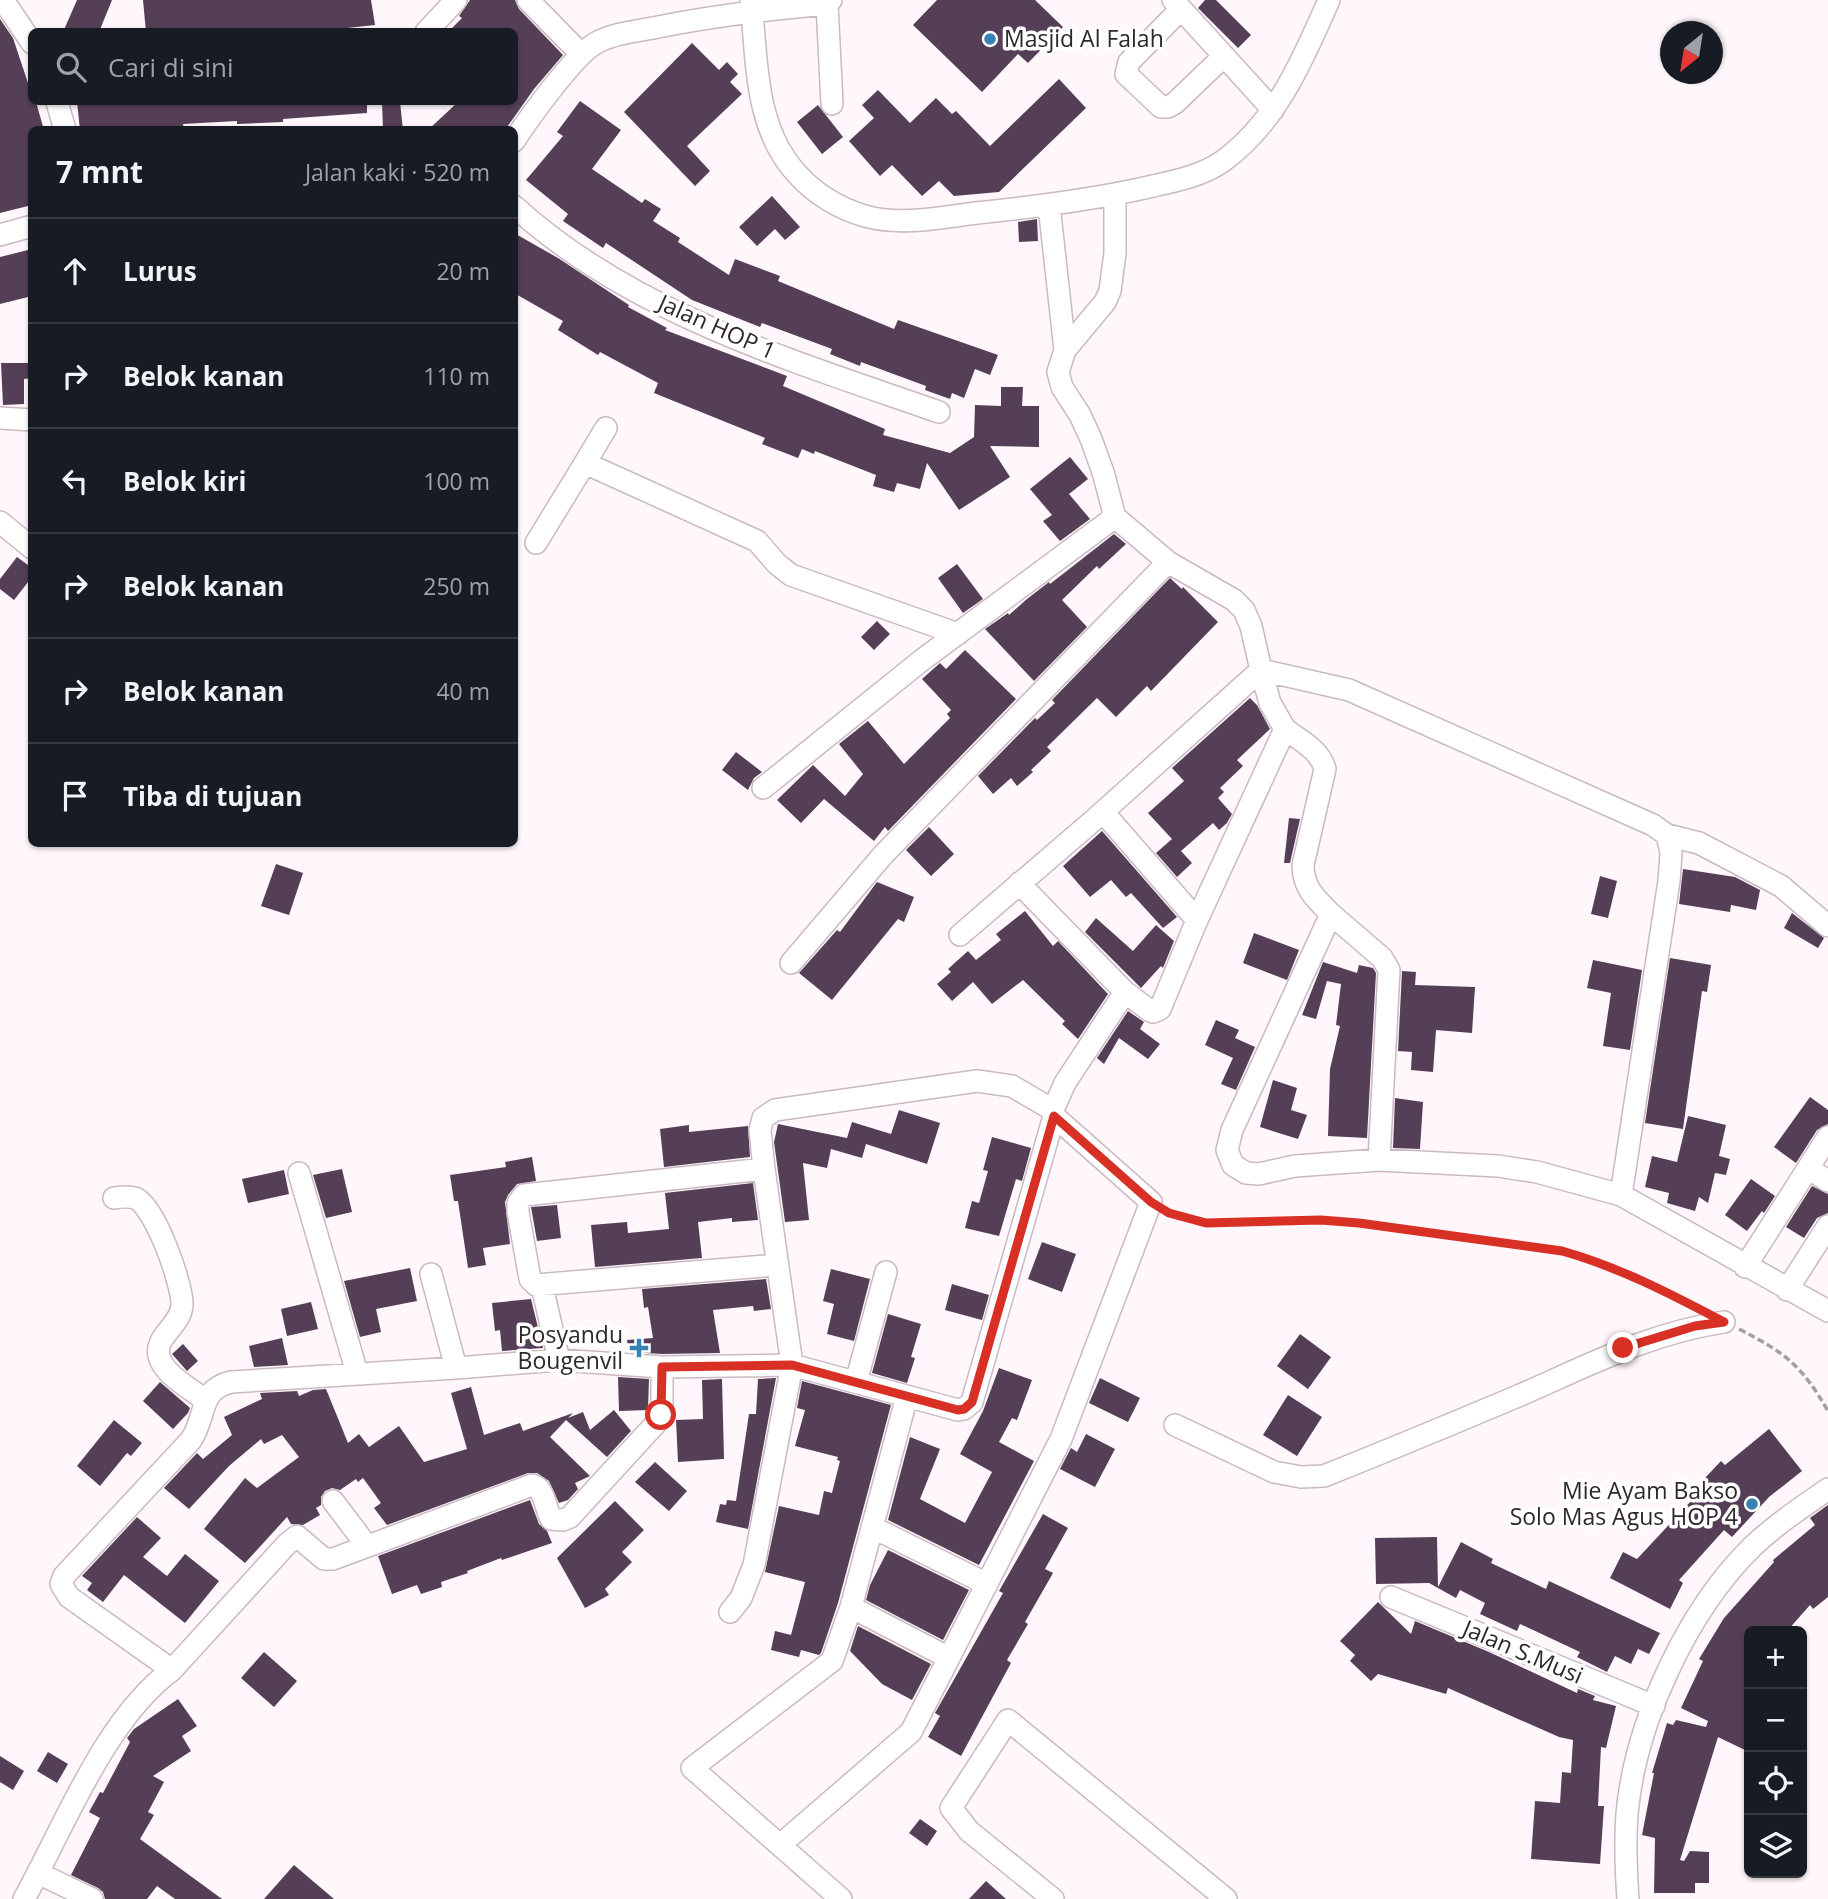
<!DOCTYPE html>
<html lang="id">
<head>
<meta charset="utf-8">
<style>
	body { margin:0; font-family:"Open Sans",sans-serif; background:#242831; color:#f1f3f6 }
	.controls { position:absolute; right:21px; bottom:21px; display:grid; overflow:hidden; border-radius:10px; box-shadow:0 2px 5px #0004 }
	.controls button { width:63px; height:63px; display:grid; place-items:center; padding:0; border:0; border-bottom:2px solid #363941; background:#171b24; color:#f1f3f6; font:35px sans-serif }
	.compass { position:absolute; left:1660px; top:21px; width:63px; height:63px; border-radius:50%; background:#171b24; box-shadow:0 2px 5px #0004; rotate:210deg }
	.stop { position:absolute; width:21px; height:21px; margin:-16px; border:5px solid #d93025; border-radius:50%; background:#fff }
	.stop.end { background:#d93025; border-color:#fff; box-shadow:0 2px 7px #0008 }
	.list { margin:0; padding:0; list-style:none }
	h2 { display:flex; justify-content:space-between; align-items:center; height:91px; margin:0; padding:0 28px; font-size:30px }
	h2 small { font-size:23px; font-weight:400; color:#9ea1a6 }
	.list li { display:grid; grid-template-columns:46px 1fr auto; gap:21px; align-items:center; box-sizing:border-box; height:105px; padding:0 28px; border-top:2px solid #363941 }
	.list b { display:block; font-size:26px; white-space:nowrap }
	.list em { font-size:23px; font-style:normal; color:#9ea1a6 }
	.icon { flex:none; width:38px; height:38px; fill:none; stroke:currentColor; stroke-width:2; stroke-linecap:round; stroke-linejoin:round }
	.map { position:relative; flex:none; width:1828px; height:1899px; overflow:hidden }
	.search { position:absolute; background:#171b24; box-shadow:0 2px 5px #0004; left:28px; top:28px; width:490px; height:77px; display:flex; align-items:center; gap:18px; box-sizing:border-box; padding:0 24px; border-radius:10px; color:#9ea1a6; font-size:26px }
	.panel { position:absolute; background:#171b24; box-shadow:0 2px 5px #0004; left:28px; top:126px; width:490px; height:721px; border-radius:10px }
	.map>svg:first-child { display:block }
	.building { fill:#553f56 }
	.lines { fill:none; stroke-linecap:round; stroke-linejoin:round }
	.minor-casing { stroke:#cab9c1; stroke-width:24 }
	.path { stroke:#a59ea2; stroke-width:3.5; stroke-dasharray:7 3.5; stroke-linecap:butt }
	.minor { stroke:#fff; stroke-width:21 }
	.route { stroke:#d93025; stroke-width:9 }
	.poi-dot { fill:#3781b5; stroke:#fff; stroke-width:2.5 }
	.labels { text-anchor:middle; stroke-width:7; stroke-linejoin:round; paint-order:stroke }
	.poi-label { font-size:23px; fill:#2e272b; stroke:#fff; text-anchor:end }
	.street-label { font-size:23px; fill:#2e272b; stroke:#fff }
</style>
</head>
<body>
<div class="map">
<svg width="1828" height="1899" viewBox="0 0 1828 1899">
	<rect width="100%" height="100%" fill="#fff7fb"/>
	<path class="building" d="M77,0h35l-13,32h-36z
		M143,0h228l4,25 -66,7h-163z
		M470,0h45l4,9 44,46 -29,34 -29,41h-77l30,-28h56v-70h-66l14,-14 -3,-2z
		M937,0h98l28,27 -35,36 -10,-9 -36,38 -69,-67z
		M1205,0h11l35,35 -13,13 -40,-40z
		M0,19l13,19 19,57v7h4l8,28h-12v75l-32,8z
		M692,43l27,27 8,-8 11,12 -8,8 12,12 -55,52 23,25 -15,15 -71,-74z
		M1059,79l27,29 -87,84 -45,4 -15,-15 -17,15 -30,-31 -12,11 -31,-35 25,-23 -12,-13 16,-15 32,33 26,-25 16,16 4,-3 34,35z
		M580,101l41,29 -29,39 50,34 3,-4 16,10 -8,12 27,17 -2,4 51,33 6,-16 45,17 -2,5 116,48 4,-9 100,35 -8,20 -15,-6 -11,29 -12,-5 -2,6 -25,-9 1,-4 -65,-24 -1,4 -30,-12 2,-5 -70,-26 -2,4 -68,-27 -86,-57 -3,5 -40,-27 5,-7 -42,-34 37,-44 -6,-4z
		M77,102h290v11l-84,6v3l-46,2v-3l-54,3 1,5 -8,1h-96z
		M382,102h18l3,28h-20z
		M818,105l25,32 -21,17 -25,-32z
		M772,196l28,31 -15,13 -10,-11 -18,17 -18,-19z
		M1037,219l1,22 -19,1 -1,-20z
		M514,233l44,25 71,47 -1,2 39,21 -2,2 122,46 -4,10 102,43 -2,6 67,18 24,-16 1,-32 26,1v-19h22l-1,19h17v41l-49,-1 20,31 -51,33 -32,-47 -7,26 -23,-6 -3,9 -21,-6 3,-11 -61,-24 -1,3 -12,-5 -4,9 -36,-14 3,-6 -111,-45 4,-10 -58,-31 -2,3 -40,-25 5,-9 -49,-28z
		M32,249v47l-32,8v-47z
		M1,363h31v15l-8,1v25l-21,1z
		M1070,457l18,22 -19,15 21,25 -30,22 -17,-20 9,-6 -22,-26z
		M1114,534l12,10 -27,25 -2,-3 -35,34 25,27 -53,54 -49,-52 23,-16 1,2 18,-16 22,-17 1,2z
		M17,557l15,11v9l-18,23 -14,-11v-10z
		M957,564l26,35 -20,14 -25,-35z
		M1170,578l12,11 1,-2 35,35 -67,69 -4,-5 -31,31 -19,-19 -50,49 4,4 -20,19 2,2 -16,14 -6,-8 -18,16 -15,-18 57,-58 2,2 18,-17 -3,-3z
		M877,621l13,13 -16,16 -13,-13z
		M965,650l51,49 -128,132 -3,-4 -11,14 -50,-42 -23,24 -24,-23 36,-35 32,31 18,-22 -24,-30 29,-23 36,43 46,-46 -3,-4 4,-4 -29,-31 18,-16 6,6z
		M1250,698l7,7 13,24 -33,31 6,6 -23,22 4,4 -6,6 14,16 -5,9 -8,7 -6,-7 -32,28 11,12 -15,14 -21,-24 16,-14 -24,-26 36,-32 -12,-13z
		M736,752l26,20 -8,6 -6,12 -26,-20z
		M1289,818l11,1 -10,44h-6z
		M929,827l25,27 -23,22 -25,-26z
		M1102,831l75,86 -14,11 -32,-35 -5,4 -15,-17 -21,17 -27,-31z
		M276,864l27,9 -14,42 -28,-9z
		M1683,869l52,8 25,13 -4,20 -25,-5 -1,7 -51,-8z
		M1600,876l17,5 -9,37 -17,-4z
		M877,882l37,15 -10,25 -6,-3 -66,81 -33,-27 38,-43 3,2z
		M1025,911l28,35 5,-5 50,53 -30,45 -16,-15 3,-3 -42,-41 -31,24 -19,-22 -21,19 -15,-17 14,-12 -3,-3 20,-18 8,9 25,-20 -5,-6z
		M1792,913l32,25 -6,10 -34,-20z
		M1096,918l37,33 23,-26 18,16 -11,27 -2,-2 -20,22 -56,-56z
		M1254,933l45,17 -12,30 -44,-17z
		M1670,958l41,7 -4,27 -5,-1 -19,138 -38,-6z
		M1593,960l49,10 -12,80 -27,-4 8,-53 -24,-5z
		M1323,962l34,11 2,-8 14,3 3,5 -9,165 -39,-2 2,-67 10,-43 -4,-1 5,-41 -14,-3 -11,38 -14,-4z
		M1402,971l14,1 -1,13 60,2 -3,46 -36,-3 -3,42 -22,-2 1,-18 -14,-1z
		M1128,1011l16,11 -4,7 20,15 -12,15 -29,-21 -15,26 -7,-6z
		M1216,1020l23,10 -4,8 20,9 -19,43 -15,-6 12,-26 -28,-13z
		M1273,1080l24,8 -6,22 16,5 -9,24 -38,-12z
		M1810,1097l18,13v14l-11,6 -21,33 -22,-16z
		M1395,1098l28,4 -3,47 -27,-1z
		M899,1110l41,13 -13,41 -61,-20 -4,14 -31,-9 -4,19 -24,-5 6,57 -24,2 -11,-80 4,-18 69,14 5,-16 39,12z
		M1688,1116l38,9 -7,31 11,3 -4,16 -11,-2 -7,30 -9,-6 -4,14 -28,-8 2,-10 -24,-6 7,-31 25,6z
		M689,1125v7l59,-6 2,31 -86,10 -4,-38z
		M992,1137l39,11 -9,33 -6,-2 -17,57 -34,-8 7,-27 7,2 9,-32 -5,-1z
		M532,1157l4,24 -19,3 -9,11 -3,7 5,42 -27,4 3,17 -18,3 -10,-67h-4l-4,-26 56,-8 -1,-5z
		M342,1169l10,43 -26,6 -13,-43z
		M284,1170l5,24 -41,9 -6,-24z
		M1751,1179l24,17 -11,17 -2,-2 -15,20 -22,-16z
		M753,1183l5,37 -26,2v-4l-34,4 4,36 -107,9 -4,-42 36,-3 1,11 41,-4 -4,-36z
		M1812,1186l16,8v19l-11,5 -13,20 -18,-11z
		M557,1205l4,33 -24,3 -6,-34z
		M1042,1242l34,12 -14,38 -34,-13z
		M410,1268l7,33 -41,8 5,23 -21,5 -16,-56z
		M831,1269l39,10 -16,62 -27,-7 7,-30 -11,-3z
		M766,1279l5,30 -17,2 -1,-5 -40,4 7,43 -58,1 -33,-2 -2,-12 26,-2 -5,-31 -4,1 -2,-19z
		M952,1284l37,11 -7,25 -37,-10z
		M531,1299l12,49 -41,3 -2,-21 -5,1 -3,-28z
		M311,1302l7,27 -31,7 -6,-27z
		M888,1314l33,10 -10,33 4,1 -8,25 -35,-10z
		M1300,1334l31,23 -23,32 -31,-23z
		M282,1338l6,27 -34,2 -5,-21z
		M183,1344l15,17 -11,10 -15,-17z
		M999,1368l33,12 -15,40 -5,-2 -13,24 35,19 -55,104 -91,-45 22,-83 30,12 -20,50 45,24 27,-51 -32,-18 23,-43z
		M618,1377l31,2 -1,31 -29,1z
		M776,1378l-28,151 -32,-7 4,-18 6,1 1,-5 9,1 13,-87h7l2,-35z
		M1100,1378l40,20 -12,24 -39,-19z
		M722,1379l2,80 -46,3 -2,-42 27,-1 -1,-39z
		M802,1381l89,24 -53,198 -17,50 -2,2 -18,-5 -2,7 -28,-7 4,-19 16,4 14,-53 -40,-10 14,-66 40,9 5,-24 8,2 8,-32 -3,-1 1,-3 -43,-11 10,-36 -8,-2z
		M160,1382l30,26 -2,5 -15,16 -30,-28z
		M471,1387l13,48 36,-12 3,8 50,-18 -5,5 15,-6 7,18 24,-20 17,21 -24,26 -41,-37 -16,17 40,39 -15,7 3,6 -10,11 -9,3 -10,-22 -12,-8h-9l-141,52 -13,-17 7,-5 -18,-25 -5,4 -2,-3 -16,11 -8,-2 -7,3 -4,6v8l-5,3 4,7 -17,10 -12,-1 -4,-7 -42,46 -41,-34 41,-51 12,10 42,-31 -17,-22 -18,9 -3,-5 -32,27 -40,43 -25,-21 33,-35 6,6 29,-24 -8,-18 38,-18 -2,-6 37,-2 2,5 14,-6 13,-1 22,54 11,-9 10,13 30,-21 25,36 43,-13 -16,-56z
		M1288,1395l34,22 -25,39 -34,-21z
		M114,1420l28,23 -11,13 -4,-3 -27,33 -23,-20z
		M1769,1429l33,42 -33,26 -37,40 -8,-7 -45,50 4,3 -13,26 -60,-31 13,-26 14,7 55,-59 -4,-4 33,-35 4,4z
		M1086,1434l29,15 -20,38 -35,-18 11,-21 6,4z
		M655,1462l32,29 -18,20 -34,-29z
		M530,1500l9,24 8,7 5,12 -50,17 -1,-2 -34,13 1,2 -27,9 1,5 -21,7 -4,-9 -25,9 -14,-38z
		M615,1501l29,29 -22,22 10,10 -27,27 4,6 -24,13 -28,-50z
		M1828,1505v92l-15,12 -3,-4 -23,26h-38v121l-31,-15 -38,123 4,1 6,-10 19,1v31h-14v10h-41l1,-55 -13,-3 12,-62h-2l15,-50 6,2 3,-5 30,7 2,-6 -27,-13 22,-47 -4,-2 25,-41 50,-56 -1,-2 42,-35 -5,-7z
		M1043,1514l25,14 -23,41 8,4 -28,49 3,2 -21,36 4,3 -50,93 -33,-19 12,-21 -5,-3 68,-120 -4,-2z
		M137,1517l24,21 -18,19 24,19 18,-22 34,27 -34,42 -61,-48 -21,27 -16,-12 5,-7 -10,-7z
		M1437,1537l1,50 23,-45 32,17 -2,4 55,26 3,-8 111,52 -11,21 -11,-5 -7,15 -16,-8 -8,16 -30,-15 3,-5 -60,-28 -3,7 -37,-17 5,-11 -25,-13 -4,8 -27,-15 -53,1 -1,-46z
		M888,1550l81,40 -26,50 -77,-40 4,-15z
		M1378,1602l33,32 4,-13 74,31 88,41 1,-4 17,7 -2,4 23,6 -10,42 -5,-1 -3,59h6l-4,58 -69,-5 4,-58 25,2 2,-31 9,1 2,-33 -14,-3 -111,-49 -2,6 -68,-20 -7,7 -21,-20 5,-6 -15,-14z
		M858,1626l73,38 -19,36 -30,-16 -32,-33z
		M264,1652l33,29 -23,26 -33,-29z
		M178,1699l19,27 -15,10 9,15 -38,25 11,6 -16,30 6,3 -14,24 82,60h-47l-18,-13 -10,13h-42l-2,-7 -5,-4 -27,-13 29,-57 -11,-6 11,-20 3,1 27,-51 -3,-4 7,-9z
		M48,1752l20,12 -11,19 -20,-12z
		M0,1756l24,15 -11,19 -13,-8z
		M920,1819l17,12 -10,15 -18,-13z
		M294,1865l40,34h-70z
		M986,1881l20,18h-37z"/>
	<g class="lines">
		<g class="minor-casing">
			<path id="minor" d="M3,0l29,43
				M528,0l53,54
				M751,0c6,59 3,129 47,175 17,19 42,34 67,41 38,11 82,0 121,-4 56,-6 112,-13 167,-26 23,-5 51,-11 70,-25 54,-39 80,-102 106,-161
				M1173,0l100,110
				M827,4l5,100
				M1181,9l-52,53 -3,12 35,33h7l7,-4 49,-47
				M426,32l30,-32
				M57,102l8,28
				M514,141c15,-23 60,-86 82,-98 18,-10 42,-12 62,-16 56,-11 112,-18 169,-23l4,-4
				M1115,196v57l-5,38 -5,11 -40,48 -7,22 4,15 18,28 11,24 12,33 12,45 53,45 66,38 10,10 7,16 10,44 88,20 277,123 27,12 14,10 32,8 82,43 47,40
				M1049,205l16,145
				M514,206c117,107 279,155 425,206
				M0,235l32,-9
				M0,418l32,2
				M606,428l-21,35 172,78 20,23 14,11 167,59
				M0,522l32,26
				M536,543l49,-80
				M763,788l159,-128 193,-143
				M1103,812l94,108
				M1019,883l106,109 24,18 4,2 7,-3 37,-89 88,-191c16,12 35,21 40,40l-22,96c0,23 13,34 28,49l-99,216 -5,20 6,15 13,8 13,1 36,-8 84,-6 119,6 39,6 84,23 207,116
				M1331,914l51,44 7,12 -10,190
				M960,935l135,-116 166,-149 9,33 15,26
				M791,963l92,-108 285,-293
				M1053,1110l12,-27 60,-91
				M1808,1168l20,13
				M764,1169l-240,26 -6,8v9l12,67 6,6 240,-20
				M299,1173l58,200
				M1621,1195l48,-314 2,-29 -4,-17
				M114,1198c6,-1 14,-2 21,0 20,8 47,85 47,106 0,21 -28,32 -23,52 4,18 32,33 46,44
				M1745,1267l83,-130
				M431,1274l25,94
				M542,1286l17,74
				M1787,1290l41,-64
				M856,1382l30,-110
				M907,1396l-56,211 98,51
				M1175,1425l99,47 27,5 23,-1c65,-26 130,-53 194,-80 69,-30 131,-63 206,-74
				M333,1501l34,45
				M872,1527l115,57
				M1391,1597l263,109
				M730,1612l11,-14 13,-33 38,-200 -28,-196 -4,-39 3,-12 12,-8 202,-29 35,5 41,24 1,6
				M172,1670l115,-126 10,-8 27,23h9l199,-74c13,3 13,23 19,34l12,1 7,-3 89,-97 3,-12v-41
				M38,1873l54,26
				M24,1899c40,-72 81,-180 148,-229l-103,-73 -8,-13 3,-8 127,-136c16,-24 7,-50 40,-58l225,-14 103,-8 103,7 130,-2 166,45 6,-1 8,-7 82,-286 97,86 -90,237 -150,293 -131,113
				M841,1899l-149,-131 140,-107 19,-54
				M1053,1899l-84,-68 -18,-23 57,-88 218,179
				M1628,1899c-2,-28 -3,-57 -1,-85 8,-91 60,-203 125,-267 23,-22 50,-40 76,-58"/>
		</g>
		<path class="path" d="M1168,1213c49,19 103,5 154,7 80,3 160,20 240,31 47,13 90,33 133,56
			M1739,1329c47,24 63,37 89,82"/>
		<use href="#minor" class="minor"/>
	</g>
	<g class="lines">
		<path class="route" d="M661,1415l1,-48 130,-2 166,45 6,-1 8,-7 82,-286 97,86 18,11 37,10 115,-3 38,3 203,28c57,16 109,43 162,71l-29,4 -72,22"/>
	</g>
	<g class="poi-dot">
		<circle cx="990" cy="39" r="7"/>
		<path d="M635.5 1337.5h7v7h7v7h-7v7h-7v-7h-7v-7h7z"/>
		<circle cx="1752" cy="1504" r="7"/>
	</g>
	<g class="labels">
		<g class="poi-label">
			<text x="1004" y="47" text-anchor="start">Masjid Al Falah</text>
			<text x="623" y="1343">Posyandu<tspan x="623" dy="26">Bougenvil</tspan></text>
			<text x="1738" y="1499">Mie Ayam Bakso<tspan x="1738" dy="26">Solo Mas Agus HOP 4</tspan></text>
		</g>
		<g class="street-label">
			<text transform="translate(717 327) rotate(24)" y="8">Jalan HOP 1</text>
			<text transform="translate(1523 1652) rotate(23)" y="8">Jalan S.Musi</text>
		</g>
	</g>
</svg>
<div class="controls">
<button>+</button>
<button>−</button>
<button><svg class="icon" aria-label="locate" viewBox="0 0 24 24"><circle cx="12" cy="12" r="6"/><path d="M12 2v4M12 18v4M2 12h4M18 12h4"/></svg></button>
<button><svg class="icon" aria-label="layers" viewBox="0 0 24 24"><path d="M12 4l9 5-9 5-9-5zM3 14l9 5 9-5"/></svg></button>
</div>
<svg class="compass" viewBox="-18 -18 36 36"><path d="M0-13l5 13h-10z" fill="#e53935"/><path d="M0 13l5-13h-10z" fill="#9ea1a6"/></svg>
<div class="stop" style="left:661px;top:1415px"></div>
<div class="stop end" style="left:1623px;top:1348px"></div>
<div class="search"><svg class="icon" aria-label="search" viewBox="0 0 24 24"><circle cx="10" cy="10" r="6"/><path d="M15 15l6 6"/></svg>Cari di sini</div>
<section class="panel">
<h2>7 mnt<small>Jalan kaki · 520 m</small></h2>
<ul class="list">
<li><svg class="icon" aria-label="ahead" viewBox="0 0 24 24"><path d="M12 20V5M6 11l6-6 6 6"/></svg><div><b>Lurus</b></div><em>20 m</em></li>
<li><svg class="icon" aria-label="right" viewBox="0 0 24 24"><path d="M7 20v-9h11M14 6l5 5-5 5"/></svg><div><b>Belok kanan</b></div><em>110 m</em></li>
<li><svg class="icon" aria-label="left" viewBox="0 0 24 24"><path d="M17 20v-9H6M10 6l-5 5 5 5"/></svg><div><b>Belok kiri</b></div><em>100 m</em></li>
<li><svg class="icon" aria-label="right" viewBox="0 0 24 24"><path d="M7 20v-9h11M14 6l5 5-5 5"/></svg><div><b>Belok kanan</b></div><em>250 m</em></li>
<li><svg class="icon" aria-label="right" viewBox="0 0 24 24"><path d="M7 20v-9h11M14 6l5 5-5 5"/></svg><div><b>Belok kanan</b></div><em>40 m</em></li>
<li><svg class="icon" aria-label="arrive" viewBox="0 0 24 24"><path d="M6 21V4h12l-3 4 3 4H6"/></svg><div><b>Tiba di tujuan</b></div></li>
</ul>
</section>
</div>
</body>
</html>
